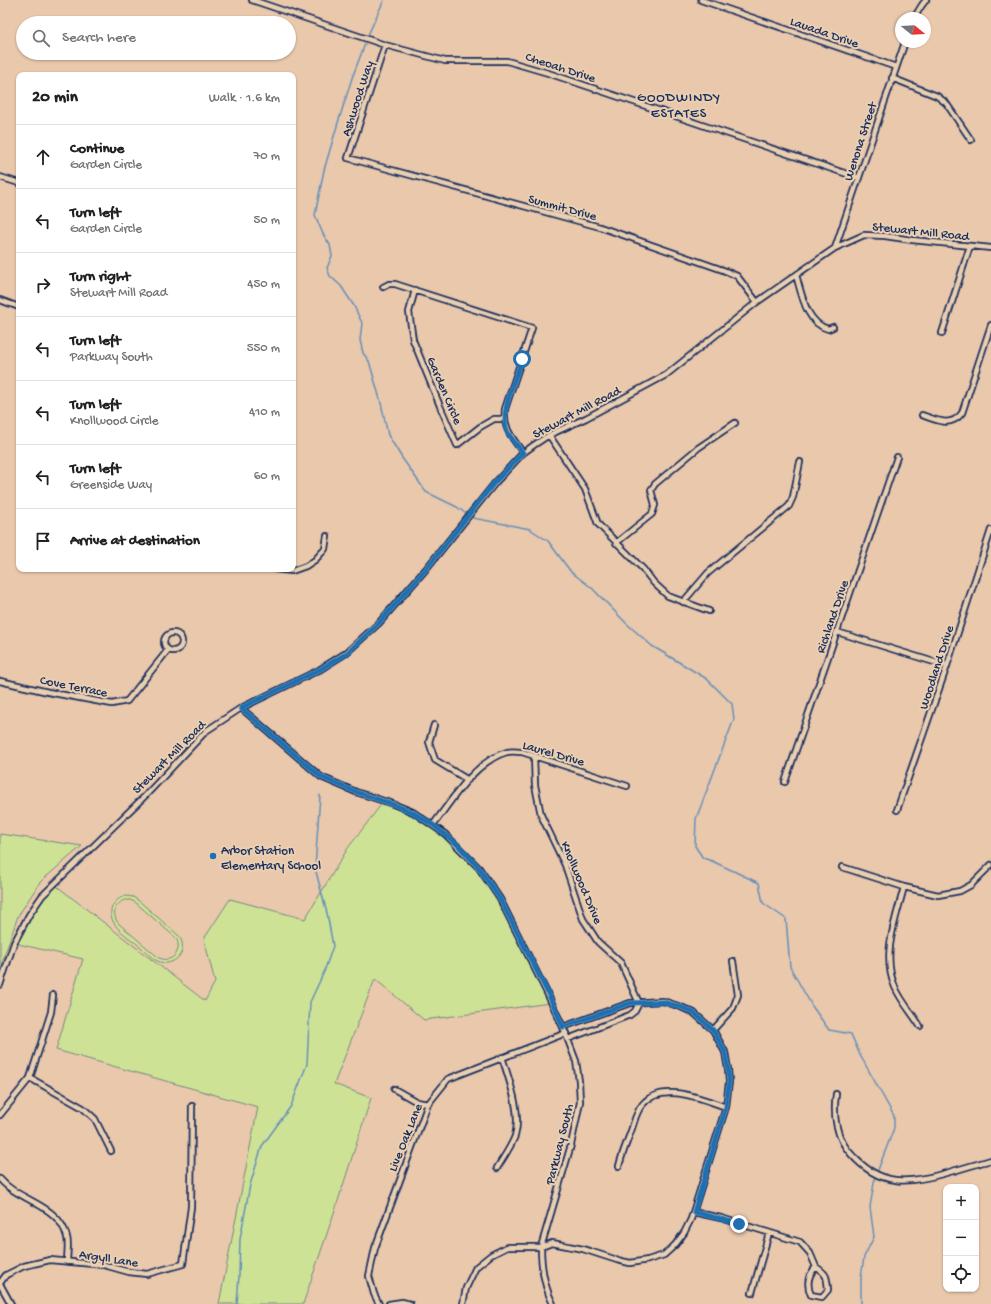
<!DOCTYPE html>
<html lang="en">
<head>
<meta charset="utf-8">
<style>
	body { margin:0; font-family:"Gochi Hand",sans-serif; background:#f6f6f6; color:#202124 }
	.controls { position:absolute; right:12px; bottom:12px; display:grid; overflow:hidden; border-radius:8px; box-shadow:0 1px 3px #0004 }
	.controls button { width:36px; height:36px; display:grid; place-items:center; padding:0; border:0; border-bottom:1px solid #e0e0e0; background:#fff; color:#202124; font:20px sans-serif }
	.compass { position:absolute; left:895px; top:12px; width:36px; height:36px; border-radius:50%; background:#fff; box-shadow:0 1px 3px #0004; rotate:108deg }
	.stop { position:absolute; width:12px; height:12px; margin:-9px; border:3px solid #1f6fb2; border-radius:50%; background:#fff }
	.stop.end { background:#1f6fb2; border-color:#fff; box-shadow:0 1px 4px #0008 }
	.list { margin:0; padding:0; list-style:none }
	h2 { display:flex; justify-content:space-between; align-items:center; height:52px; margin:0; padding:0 16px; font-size:17px }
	h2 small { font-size:13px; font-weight:400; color:#757577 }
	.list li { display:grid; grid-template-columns:26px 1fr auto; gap:12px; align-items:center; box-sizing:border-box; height:64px; padding:0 16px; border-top:1px solid #e0e0e0 }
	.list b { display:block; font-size:15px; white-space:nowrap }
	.list p { margin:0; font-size:13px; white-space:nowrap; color:#757577 }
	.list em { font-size:13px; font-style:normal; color:#757577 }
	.icon { flex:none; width:22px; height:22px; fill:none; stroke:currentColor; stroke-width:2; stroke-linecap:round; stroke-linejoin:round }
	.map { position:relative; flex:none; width:991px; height:1304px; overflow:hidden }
	.search { position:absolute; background:#fff; box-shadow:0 1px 3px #0004; left:16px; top:16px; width:280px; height:44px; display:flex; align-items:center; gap:10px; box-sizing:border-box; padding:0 14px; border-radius:22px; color:#757577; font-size:15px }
	.panel { position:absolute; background:#fff; box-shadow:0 1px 3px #0004; left:16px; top:72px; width:280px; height:500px; border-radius:8px }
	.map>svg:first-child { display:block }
	.green { fill:#cee296; stroke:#74887a; fill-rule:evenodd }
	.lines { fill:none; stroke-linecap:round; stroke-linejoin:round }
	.stream { stroke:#658fb9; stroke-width:1.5 }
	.minor-casing { stroke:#1b2f5e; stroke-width:8 }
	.minor { stroke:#eacfb1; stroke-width:4.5 }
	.route { stroke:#1f6fb2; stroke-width:5 }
	.poi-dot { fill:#1f6fb2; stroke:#eacfb1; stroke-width:1.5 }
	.labels { text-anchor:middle; stroke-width:4; stroke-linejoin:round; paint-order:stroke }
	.street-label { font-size:13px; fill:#1b2f5e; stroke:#eacfb1 }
	.poi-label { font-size:13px; fill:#1b2f5e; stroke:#eacfb1; text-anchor:start }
	.neighbourhood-label { font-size:14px; letter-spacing:1px; fill:#1b2f5e; stroke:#eacfb1 }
</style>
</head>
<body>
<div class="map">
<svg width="991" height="1304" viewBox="0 0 991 1304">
	<rect width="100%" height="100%" fill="#e9c8ac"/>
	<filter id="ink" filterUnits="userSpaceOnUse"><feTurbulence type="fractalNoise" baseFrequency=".025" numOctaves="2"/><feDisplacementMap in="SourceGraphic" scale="8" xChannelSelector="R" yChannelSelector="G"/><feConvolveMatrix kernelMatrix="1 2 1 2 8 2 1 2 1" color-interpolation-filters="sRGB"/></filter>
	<g filter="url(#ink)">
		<path class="green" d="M387,797l43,24 39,36 34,41 17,42 30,63 -126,17 -49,-41 -41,105 37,14 -35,109 -33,97h-84l39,-197 -202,-57 27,-91 -69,-16 15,-28 25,-31 151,117 10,-19 -11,-43 26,-40 75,20 43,-71z
			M0,834l82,12 -42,36 -22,34 -18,52z
			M126,896l7,1 6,4 40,35c3,5 5,11 2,17 -4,8 -13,12 -21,9 -7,-2 -14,-10 -19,-15 -11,-9 -36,-23 -29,-40 3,-6 8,-10 14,-11zM124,900h6l5,2 41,36c7,12 -3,26 -17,20l-41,-35c-6,-9 -4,-18 6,-23z"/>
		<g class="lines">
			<path class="stream" d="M368,35l16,-35
				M365,44l-13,34 -15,48 -13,44 -9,45 8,19 7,11 2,11 -5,12 3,8 11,10 13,20 8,17 -2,17 3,13 6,8 12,42 7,32 14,23 24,34 31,15 8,6
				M473,518l57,11 18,12 23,31 21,16 34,35 26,23 55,33 25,25 2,15 -38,100 -1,27 8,12 9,3 47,22 4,20 23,16 4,48 22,39 17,24 22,4 9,21 34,61v12l-16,42
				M237,1304l2,-28 1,-37 10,-54 12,-39 29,-40 16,-42 3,-62 14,-30 9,-26 -6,-33 -12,-45 5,-73
				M861,1304v-27l3,-20 10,-20 -4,-30 5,-30"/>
			<g class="minor-casing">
				<path id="minor" d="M252,0l133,45 60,16h62l41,12 311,105
					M701,0l195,67
					M914,18l8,-13 4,-5
					M385,45l-37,113 252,69 123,43 14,6 20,26
					M892,78l45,18 9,7 25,37
					M0,177l19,6
					M835,248l70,-206
					M796,275c6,20 10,48 32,54l5,-2
					M383,287l6,-3h6l137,44 -27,81c-2,20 7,28 18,44
					M415,290l-6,22 4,28 27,66 17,39 23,-18 14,-8h10
					M0,300l19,7
					M942,333l28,-87
					M922,415c14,5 29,13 40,-2l29,-88
					M549,435l36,54 13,35 45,45 11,14 14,13 41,15
					M616,543l36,-29 3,-9 -4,-15 4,-6 43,-36 37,-25
					M275,569l17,2 14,-5 9,-6 10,-11 2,-13
					M683,602l25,-29 81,-67 4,-9 7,-35
					M837,632l110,34
					M164 642a9 9 0 1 1 18 0a9 9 0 1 1-18 0Z
					M0,681l48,11 64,12 15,-3 41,-51
					M241,708l80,69 35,15 37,12 20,8 32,22 34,34 21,31 47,94 16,34 13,34 3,20 1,21 -9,43 -30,102c0,19 3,39 12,57
					M434,725l-5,17 6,18 33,20
					M534,756l1,29 6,30 24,50 18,54 15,23 23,21 18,40
					M785,782l112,-325
					M897,810l50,-144 44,-136
					M433,825c19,-25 42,-64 74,-73 5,-1 10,0 15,0l105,34
					M842,867l62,20 34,8 22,-4 11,-6 20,-20
					M904,887c-8,32 -23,68 -9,100 6,14 17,26 25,39
					M0,985l14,-42 15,-28 13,-19 104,-101 60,-64 35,-23 78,-38 27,-17 33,-30 47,-54 69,-86 28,-30 11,-8 15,-10 37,-17 80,-43 91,-73 78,-54 29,-13 21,1 27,4 79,8
					M713,1030l20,-22 5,-13 -5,-34
					M568,1039l62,-24 5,-4 4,-8
					M30,1078l53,30 12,11 16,32
					M394,1089l23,13 11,2
					M836,1094c-3,21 0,44 15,60 29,33 57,30 95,19 15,-4 30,-9 45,-13
					M0,1115l30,-37 21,-66 2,-17
					M619,1166c3,-12 8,-24 12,-35 3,-8 5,-19 11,-26 19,-24 60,-6 84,2
					M497,1168c6,-10 14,-21 18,-32 7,-24 -6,-56 -13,-79
					M0,1179c18,22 59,25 67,58 2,7 0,17 0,25
					M693,1212l28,6 79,24 10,11 6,14
					M816,1267c11,7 11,10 12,23l-6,7 -11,-2c-5,-11 -3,-20 5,-28z
					M0,1283l6,-8 18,-9 26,-6 54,5 25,7 18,2 36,-10 8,-57 1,-101
					M0,1284l11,20
					M752,1293l17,-60
					M379,1304l-5,-10 -5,-18 6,-28 53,-144 20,-25 118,-46
					M389,1304l13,-2 8,2
					M463,1304l3,-16 10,-21 15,-12 16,-8h34l11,-4 31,6 34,11 13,3 18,-3 16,-5 11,-10 9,-12 7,-14 35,-112 3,-25 -1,-13 -3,-17 -12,-22 -19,-17 -13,-6 -18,-6 -33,2 -67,24"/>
			</g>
			<use href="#minor" class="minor"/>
		</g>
	</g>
	<g class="lines" filter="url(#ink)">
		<path class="route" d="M522,359c-6,19 -24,56 -14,74 4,7 10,13 15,20l-29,30 -68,86 -47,54 -33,31 -27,16 -78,38 80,69 35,15 36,12 20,8 21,13 25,20 21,23 21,31 48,94 15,34 67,-24 33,-1 18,5 13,6 19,17 12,22 3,17 1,13 -3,25 -32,105 45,12"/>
	</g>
	<circle class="poi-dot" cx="213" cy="856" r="4"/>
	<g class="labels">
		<g class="street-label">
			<text transform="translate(825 31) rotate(19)" y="5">Lauada Drive</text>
			<text transform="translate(561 66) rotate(18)" y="5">Cheoah Drive</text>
			<text transform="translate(356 98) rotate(-72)" y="5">Ashwood Way</text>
			<text transform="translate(859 141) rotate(-72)" y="5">Wenona Street</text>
			<text transform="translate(563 206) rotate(15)" y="5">Summit Drive</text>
			<text transform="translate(921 230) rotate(6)" y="5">Stewart Mill Road</text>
			<text transform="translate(446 390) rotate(67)" y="5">Garden Circle</text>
			<text transform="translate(576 411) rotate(-28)" y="5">Stewart Mill Road</text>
			<text transform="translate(831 616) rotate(-71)" y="5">Richland Drive</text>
			<text transform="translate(935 667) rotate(-72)" y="5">Woodland Drive</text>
			<text transform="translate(74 685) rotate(11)" y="5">Cove Terrace</text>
			<text transform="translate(554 752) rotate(16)" y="5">Laurel Drive</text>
			<text transform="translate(168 756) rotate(-45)" y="5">Stewart Mill Road</text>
			<text transform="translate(583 882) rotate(67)" y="5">Knollwood Drive</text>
			<text transform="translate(404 1137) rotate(-68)" y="5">Live Oak Lane</text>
			<text transform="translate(558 1144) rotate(-76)" y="5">Parkway South</text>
			<text transform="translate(109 1257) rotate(9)" y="5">Argyll Lane</text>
		</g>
		<g class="poi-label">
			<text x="221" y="854">Arbor Station<tspan x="221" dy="15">Elementary School</tspan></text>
		</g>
		<g class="neighbourhood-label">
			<text x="679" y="101">GOODWINDY<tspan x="679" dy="16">ESTATES</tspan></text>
		</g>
	</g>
</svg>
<div class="controls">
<button>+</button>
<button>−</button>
<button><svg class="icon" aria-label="locate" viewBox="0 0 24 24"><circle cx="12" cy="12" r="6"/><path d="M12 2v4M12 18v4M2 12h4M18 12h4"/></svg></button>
</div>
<svg class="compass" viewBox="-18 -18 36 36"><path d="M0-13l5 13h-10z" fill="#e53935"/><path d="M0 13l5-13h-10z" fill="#757577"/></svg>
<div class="stop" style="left:522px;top:359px"></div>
<div class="stop end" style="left:739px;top:1224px"></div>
<div class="search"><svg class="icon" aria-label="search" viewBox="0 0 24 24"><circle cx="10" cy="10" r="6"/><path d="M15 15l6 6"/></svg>Search here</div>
<section class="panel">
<h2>20 min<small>Walk · 1.6 km</small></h2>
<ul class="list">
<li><svg class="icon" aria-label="ahead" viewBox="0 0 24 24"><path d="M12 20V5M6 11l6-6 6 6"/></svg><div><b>Continue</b><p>Garden Circle</p></div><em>70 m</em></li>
<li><svg class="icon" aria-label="left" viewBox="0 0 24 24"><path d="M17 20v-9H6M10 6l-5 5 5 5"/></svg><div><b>Turn left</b><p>Garden Circle</p></div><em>50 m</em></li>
<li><svg class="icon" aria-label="right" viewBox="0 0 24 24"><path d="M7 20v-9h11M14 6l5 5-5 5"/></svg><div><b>Turn right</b><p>Stewart Mill Road</p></div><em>450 m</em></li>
<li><svg class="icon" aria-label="left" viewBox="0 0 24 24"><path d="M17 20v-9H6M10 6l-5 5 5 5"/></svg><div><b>Turn left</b><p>Parkway South</p></div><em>550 m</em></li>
<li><svg class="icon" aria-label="left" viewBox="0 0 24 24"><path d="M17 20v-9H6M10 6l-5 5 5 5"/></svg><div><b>Turn left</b><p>Knollwood Circle</p></div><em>410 m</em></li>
<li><svg class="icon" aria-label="left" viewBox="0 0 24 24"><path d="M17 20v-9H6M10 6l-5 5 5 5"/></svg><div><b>Turn left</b><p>Greenside Way</p></div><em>60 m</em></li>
<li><svg class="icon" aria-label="arrive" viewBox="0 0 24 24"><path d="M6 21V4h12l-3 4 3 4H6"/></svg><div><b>Arrive at destination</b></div></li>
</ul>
</section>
</div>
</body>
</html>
